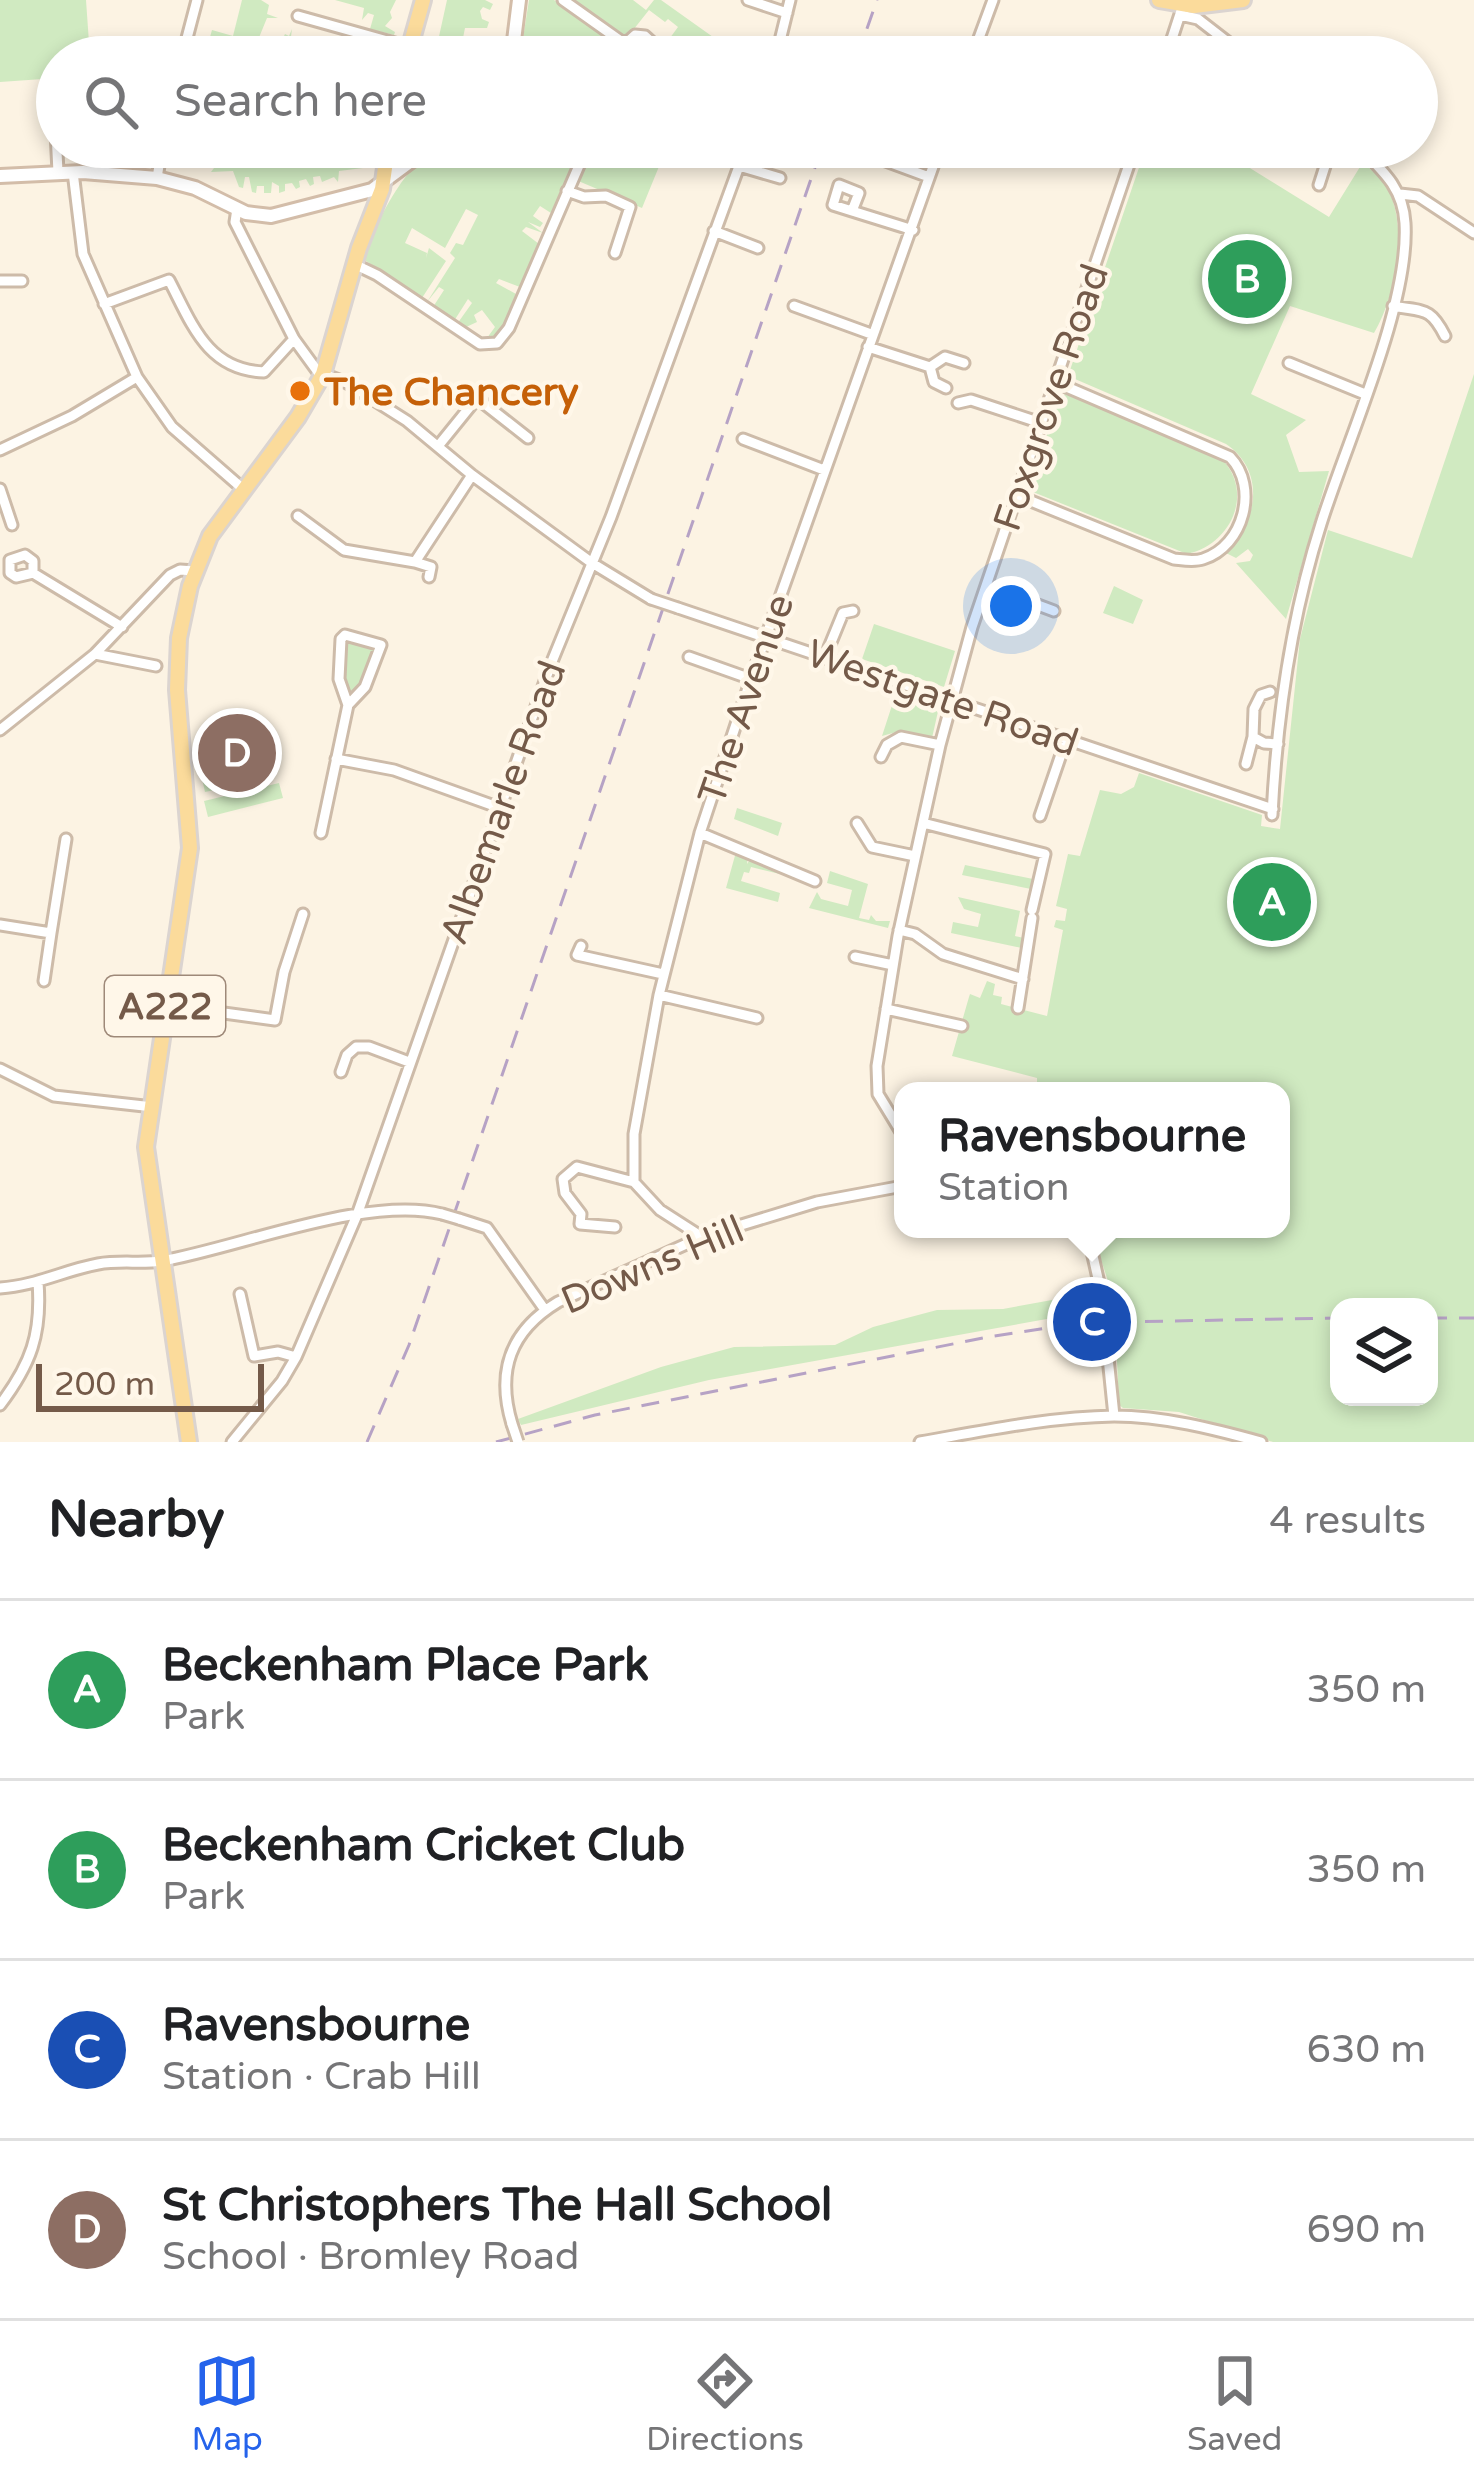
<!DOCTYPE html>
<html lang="en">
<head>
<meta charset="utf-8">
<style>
	body { margin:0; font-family:"Varela Round",sans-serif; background:#f2f2f2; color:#202124 }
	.controls { position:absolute; right:36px; bottom:36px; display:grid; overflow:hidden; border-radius:24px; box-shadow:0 6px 18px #0003 }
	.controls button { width:108px; height:108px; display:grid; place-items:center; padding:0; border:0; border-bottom:3px solid #e0e0e0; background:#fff; color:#202124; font:60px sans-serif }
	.scale { position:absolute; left:36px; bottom:30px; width:228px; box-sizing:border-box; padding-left:12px; border:6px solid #745a49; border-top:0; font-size:33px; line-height:42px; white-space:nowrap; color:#745a49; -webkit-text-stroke:9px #fff7e9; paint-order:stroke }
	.you { position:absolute; left:1011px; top:606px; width:42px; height:42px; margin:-30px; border:9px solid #fff; border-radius:50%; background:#1a73e8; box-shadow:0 0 0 18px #1a73e833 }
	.badge { display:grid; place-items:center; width:78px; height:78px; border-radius:50%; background:#2563eb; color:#fff; font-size:39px; font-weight:700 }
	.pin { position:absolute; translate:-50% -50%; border:6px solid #fff; box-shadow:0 3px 12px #0006 }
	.popup { position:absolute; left:894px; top:1082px; width:396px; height:156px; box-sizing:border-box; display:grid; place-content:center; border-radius:24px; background:#fff; filter:drop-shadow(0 3px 9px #0005); font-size:39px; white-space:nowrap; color:#757577 }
	.popup b { font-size:45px; color:#202124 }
	.popup::after { content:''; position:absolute; left:50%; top:100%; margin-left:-24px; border:24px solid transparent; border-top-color:#fff }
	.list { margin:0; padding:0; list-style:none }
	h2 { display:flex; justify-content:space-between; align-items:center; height:156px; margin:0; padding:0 48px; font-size:51px }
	h2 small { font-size:39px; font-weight:400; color:#757577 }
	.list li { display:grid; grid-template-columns:78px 1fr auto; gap:36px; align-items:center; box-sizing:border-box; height:180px; padding:0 48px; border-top:3px solid #e0e0e0 }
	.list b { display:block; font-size:45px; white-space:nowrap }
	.list p { margin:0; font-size:39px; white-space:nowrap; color:#757577 }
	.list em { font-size:39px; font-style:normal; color:#757577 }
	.icon { flex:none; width:66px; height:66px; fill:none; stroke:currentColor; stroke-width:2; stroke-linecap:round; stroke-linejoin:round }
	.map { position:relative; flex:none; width:1474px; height:1442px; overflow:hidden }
	.search { position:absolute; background:#fff; box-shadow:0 6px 18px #0003; left:36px; right:36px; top:36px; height:132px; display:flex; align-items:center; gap:30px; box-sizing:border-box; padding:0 42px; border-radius:66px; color:#757577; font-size:45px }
	.sheet { height:876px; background:#fff }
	nav { display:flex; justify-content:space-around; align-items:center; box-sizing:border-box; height:168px; border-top:3px solid #e0e0e0; background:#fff; font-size:33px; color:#757577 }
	nav a { display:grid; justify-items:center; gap:6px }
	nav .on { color:#2563eb }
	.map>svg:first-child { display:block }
	.green { fill:#d0eac1; fill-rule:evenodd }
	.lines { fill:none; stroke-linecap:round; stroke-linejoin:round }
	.minor-casing { stroke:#cdbba9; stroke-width:15 }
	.secondary-casing { stroke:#d3bda9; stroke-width:18 }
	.primary-casing { stroke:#dbd4d0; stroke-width:20 }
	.minor { stroke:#fff; stroke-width:9 }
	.secondary { stroke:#fff; stroke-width:12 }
	.primary { stroke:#fbdb9b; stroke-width:14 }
	.rail { stroke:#b6a2c5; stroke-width:3; stroke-dasharray:18 12; stroke-linecap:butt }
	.minor-bridge-casing { stroke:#cdbba9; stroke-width:15; stroke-linecap:butt }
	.minor-bridge { stroke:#fff; stroke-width:9 }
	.food-dot { fill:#e8710a; stroke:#fff7e9; stroke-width:4.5 }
	.labels { text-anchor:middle; stroke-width:9; stroke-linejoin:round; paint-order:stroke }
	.shield { fill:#fff7e9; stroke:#9e8979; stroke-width:3 }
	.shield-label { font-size:36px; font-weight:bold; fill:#745a49 }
	.food-label { font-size:39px; font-weight:bold; fill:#c56008; stroke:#fff7e9; text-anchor:start }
	.street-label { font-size:39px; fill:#745a49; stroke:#fff7e9 }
</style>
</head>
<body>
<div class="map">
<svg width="1474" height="1442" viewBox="0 0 1474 1442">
	<rect width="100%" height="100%" fill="#fcf3e3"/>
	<path class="green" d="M0,0h86l4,57h-33v21l-57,4z
		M242,0h19l8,5 -2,9 11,4h-11l-16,39h-24l3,-15 -20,-5 2,-7 21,6z
		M335,0h61l-6,12 2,6 -7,8 10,6 -1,3 -24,-6 4,-14 -6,-2 -6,7 2,-12z
		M447,0h38l8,4 -3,6 -7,-3 -3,4 2,8 7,3 -2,6h-22l-5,25 9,4h-32l3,-11 -7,-2 5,-3z
		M529,0h25l63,43 5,14h-102z
		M568,0h65l13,10 8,-10h7l52,37 -8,20h-23l4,-14 -19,-1 11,-15 -10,-8 -3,3 -16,-12 -23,29z
		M292,29l-2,15 8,-1v5l9,-3 2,-7 4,1 -1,7 8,2v5l9,2 2,-8 4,6 16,4h-77l11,-23 4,2z
		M189,147h80l51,9 2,-8 11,5 5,-4v7h7l6,-9h7l-1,19 6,2 -24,3 -1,11 -4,-5 -12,5 -2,-6 -7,1 1,7 -4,2 -4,-7 -7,2 1,6 -4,2 -4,-6 -7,1v7l-6,2v-7l-7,-4 -1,11h-7v-7h-7l-1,7 -4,-1 -3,-15h-4l-2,11 -4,-1 -6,-16 -22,1 6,-8 -11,-7 1,-7z
		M494,147l-3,5 9,6 9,-8 -7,12 8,6 10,-21h33l21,15 -23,51 -11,-7 -7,10 10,7 -3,4 -12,-5 15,11 -17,-6 -4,4 17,13 -19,43 -21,-8 -3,4 20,11 -15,37 -15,10 -7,-3h8l8,-11 -13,-17 -8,5 3,7 -13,6 -7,-4 15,-21 -4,-4 -14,22 -21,-14 11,-17 -5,-3 -12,15 28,-44 -5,-5 6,-10 7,2 15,-30 -12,-6 -21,39 -33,-20 -7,15 22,10 -1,5 3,-10 17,13 -24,37 -59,-39c12,-33 44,-105 83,-112 15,-3 33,0 48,0z
		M591,147h76l-25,61 -66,-28z
		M1146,147h70l113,70 34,-55c9,9 20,17 26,29 19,41 7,104 -15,142l-84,-27 -39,88 55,26 -20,15 13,37 30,-1 -43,148 -50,-56 14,-2 3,-6 -5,-6 -12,9 -10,-5c31,-31 41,-81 0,-109l-158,-68z
		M1474,374v1068h-201l-94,-30 -56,-4 -4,-3 -3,-66 4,-7 -2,-19h-6l-5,-35 -16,-49h190v-138h-244v-13l-85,-22 17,-59 1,-3 10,4 7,-17 8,3 -2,11 9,2 -1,7 46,12 16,-86 -9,-3 2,-7 9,1 2,-12 -11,-3 12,-52 12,2 20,-66 21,4 13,-7 5,-14 123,42 -1,11 19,3 20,-190 28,-109 84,28zM1339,1307h90v90h-90z
		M1065,394l157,65c33,35 8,86 -35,95l-154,-62 -3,-9 29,-83z
		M1114,586l29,14 -10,24 -30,-11z
		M874,624l81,27 -11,36 -82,-28z
		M347,640l30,6 -15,42 -7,4 -7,-1 -4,-7z
		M896,693l43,14 -7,31 -32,-7 -18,5z
		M271,759l4,18 -70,15 -4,-18z
		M279,783l4,15 -75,19 -4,-16z
		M737,808l45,15 -4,13 -44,-17z
		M736,852l12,4 -1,8 4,-6 29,16 -29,-7 -2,6 -5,-1 -3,9 39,12 -2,9 -52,-14z
		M965,865l68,14 -2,10 -69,-14z
		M830,871l38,13 -9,34 10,2 2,-5 5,6h14l-2,7 -79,-20 8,-16 4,7 27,7 4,-16 -25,-7z
		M958,897l62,14 -5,25 9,2 -2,10 -71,-15 2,-11 25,5 3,-13 -17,-5z
		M1074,1296l5,3 1,14 -371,67 -188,45 -3,-6 143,-52 73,-20 101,-2 38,-18 64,-17 66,-1z"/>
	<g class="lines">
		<g class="minor-casing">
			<path id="minor" d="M563,0l62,44 3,13
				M748,0l39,13
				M1180,15l18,4 49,38
				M298,16l111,31
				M625,44l10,-9 10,1 11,10 1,11
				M182,57l15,-57
				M776,57l14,-57
				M972,57l21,-57
				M1023,57l1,-1
				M1166,57l15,-46
				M55,112l3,60
				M566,147l18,8
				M875,147l-3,9 57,21
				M739,166l41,12
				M73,172l10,82 54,123 35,50 71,62
				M157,178l5,-31
				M1319,185l7,-22 15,-16
				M567,191l17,6 22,-1 24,11 -15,46
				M1400,194l18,2 56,37
				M237,209l-2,13 59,117 24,33 29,11 60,38 65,54 120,88 59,36
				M852,211l-19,-6 6,-20 20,8 -7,18 61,19
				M714,231l44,17
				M354,264l23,11 103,69 17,-1 12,-15 78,-181
				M0,281h22
				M104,304l65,-24c23,44 38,90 95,92l30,-33
				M794,306l77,28
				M1393,306c30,6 37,0 52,30
				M868,347l62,20
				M1289,363l76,31
				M930,367l15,-10 19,6
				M930,367l4,15 12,6
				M958,403l13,-3 70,23
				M743,439l81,31
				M439,445l38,-47 51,40
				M0,450l72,-34 65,-39
				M0,489l12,36
				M1016,495l158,64c10,1 20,3 29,0 41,-13 56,-72 27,-102l-175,-75
				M298,516l46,34 71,12 57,-87
				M415,562l16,5 -2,10
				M33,573v-12l-8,-6 -15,5v13l6,4 17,-4 89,54
				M984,593l30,3 40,15
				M678,608l595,201
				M345,635l36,10 -16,42 -17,18 -9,-26 2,-40z
				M95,654l61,12
				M689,657l62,22
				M825,657l18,-44 10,-2
				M0,730l95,-76 75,-79 10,-5 15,1
				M1253,737l1,-28 7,-14 9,-3
				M881,757l6,-12 14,-8 39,8
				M336,759l58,11 106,38
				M1246,764l7,-27 11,6 14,1
				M1272,815c5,-99 19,-197 49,-291 25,-81 89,-219 84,-301 -2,-35 -22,-52 -46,-76
				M1040,816l26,-76
				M857,823l15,24 43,9
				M923,823l122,31 -13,56
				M321,833l27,-128
				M700,833l115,48
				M0,925l51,8 15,-94
				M899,930l16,4 28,20 80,25
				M581,946l-4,9 86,19
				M855,957l38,8
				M44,981l7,-48
				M659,995l98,23
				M165,1005l110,15 9,-48 19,-58
				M1018,1008l14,-90
				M886,1009l76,17
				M0,1069l54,27 99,11
				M341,1072l6,-17 9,-8h13l40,15
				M903,1135l-25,-41 -1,-28 21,-130 42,-191 32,-118 163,-480
				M459,1219l28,9 58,82
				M615,1227l-35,-3 1,-10 -16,-21 -2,-14 14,-12 57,15
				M1087,1229l16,72
				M702,1237l-42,-27 -26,-28v-48l25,-139 41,-162 51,-154 189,-532
				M0,1288c35,-2 65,-18 98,-24 21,-4 43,0 64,-3 78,-14 206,-66 280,-47
				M240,1294l14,62 24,-4 18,5
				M1106,1338l8,78
				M0,1405c31,-41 42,-71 38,-123
				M512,1424c-16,-53 -2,-93 46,-122l144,-65 115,-35 86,-16
				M232,1442l50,-61 14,-24 61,-142 194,-551 60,-147 135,-370
				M920,1442c63,-11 129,-25 194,-26 49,0 100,13 147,26"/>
		</g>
		<g class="secondary-casing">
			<path id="secondary" d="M512,57l7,-57
				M0,176l83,-4 74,6 38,10 51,25 25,3 101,-26 58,-43"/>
		</g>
		<g class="primary-casing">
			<path id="primary" d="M1159,0l35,6 49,-6
				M407,57l16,-57
				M189,1442l-43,-295 44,-299 -13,-158 2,-52 11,-52 20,-50 88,-119 25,-43 36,-126 23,-59 6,-42"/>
		</g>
		<use href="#minor" class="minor"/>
		<use href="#secondary" class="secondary"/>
		<use href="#primary" class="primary"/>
		<path class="rail" d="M857,57l20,-57
			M1429,1318h45
			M1115,1322l224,-4
			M367,1442l42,-97 413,-1198
			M496,1442l99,-27 393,-78 119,-18"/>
		<g class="minor-bridge-casing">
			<path id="minor-bridge" d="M651,599l27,9
				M442,1214l17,5
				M1103,1301l3,37
				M512,1424l6,18"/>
		</g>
		<use href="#minor-bridge" class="minor-bridge"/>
	</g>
	<circle class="food-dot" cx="300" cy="391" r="12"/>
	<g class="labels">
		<rect class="shield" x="105" y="976" width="120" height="60" rx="9"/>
		<g class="shield-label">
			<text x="165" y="1019">A222</text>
		</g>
		<g class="food-label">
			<text x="324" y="405">The Chancery</text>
		</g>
		<g class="street-label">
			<text transform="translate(1050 397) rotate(-71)" y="14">Foxgrove Road</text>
			<text transform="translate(943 697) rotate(19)" y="14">Westgate Road</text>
			<text transform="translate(745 699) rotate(-71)" y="14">The Avenue</text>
			<text transform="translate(502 802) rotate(-70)" y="14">Albemarle Road</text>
			<text transform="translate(652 1264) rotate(-23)" y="14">Downs Hill</text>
		</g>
	</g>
</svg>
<div class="controls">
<button><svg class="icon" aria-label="layers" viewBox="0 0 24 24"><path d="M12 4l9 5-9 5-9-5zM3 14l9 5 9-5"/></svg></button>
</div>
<div class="scale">200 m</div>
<div class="you"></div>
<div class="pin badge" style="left:1272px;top:902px;background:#2e9e5b">A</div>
<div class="pin badge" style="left:1247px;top:279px;background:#2e9e5b">B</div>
<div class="pin badge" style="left:1092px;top:1322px;background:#1a4fb4">C</div>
<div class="popup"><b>Ravensbourne</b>Station</div>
<div class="pin badge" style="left:237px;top:753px;background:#8d6e63">D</div>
<div class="search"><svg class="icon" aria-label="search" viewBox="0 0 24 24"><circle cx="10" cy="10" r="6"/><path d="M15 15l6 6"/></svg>Search here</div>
</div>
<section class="sheet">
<h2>Nearby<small>4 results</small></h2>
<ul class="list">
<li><span class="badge" style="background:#2e9e5b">A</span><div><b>Beckenham Place Park</b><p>Park</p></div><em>350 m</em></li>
<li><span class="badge" style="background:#2e9e5b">B</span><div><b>Beckenham Cricket Club</b><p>Park</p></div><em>350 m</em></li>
<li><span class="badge" style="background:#1a4fb4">C</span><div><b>Ravensbourne</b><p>Station · Crab Hill</p></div><em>630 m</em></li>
<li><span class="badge" style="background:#8d6e63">D</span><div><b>St Christophers The Hall School</b><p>School · Bromley Road</p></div><em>690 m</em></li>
</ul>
</section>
<nav>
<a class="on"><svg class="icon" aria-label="map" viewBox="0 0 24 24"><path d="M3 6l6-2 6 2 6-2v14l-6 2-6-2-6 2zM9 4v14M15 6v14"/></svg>Map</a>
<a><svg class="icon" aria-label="directions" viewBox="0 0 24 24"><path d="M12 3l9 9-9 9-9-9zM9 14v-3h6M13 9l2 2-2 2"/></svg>Directions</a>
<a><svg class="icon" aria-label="saved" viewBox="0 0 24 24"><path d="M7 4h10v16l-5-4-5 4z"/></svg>Saved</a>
</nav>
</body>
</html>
